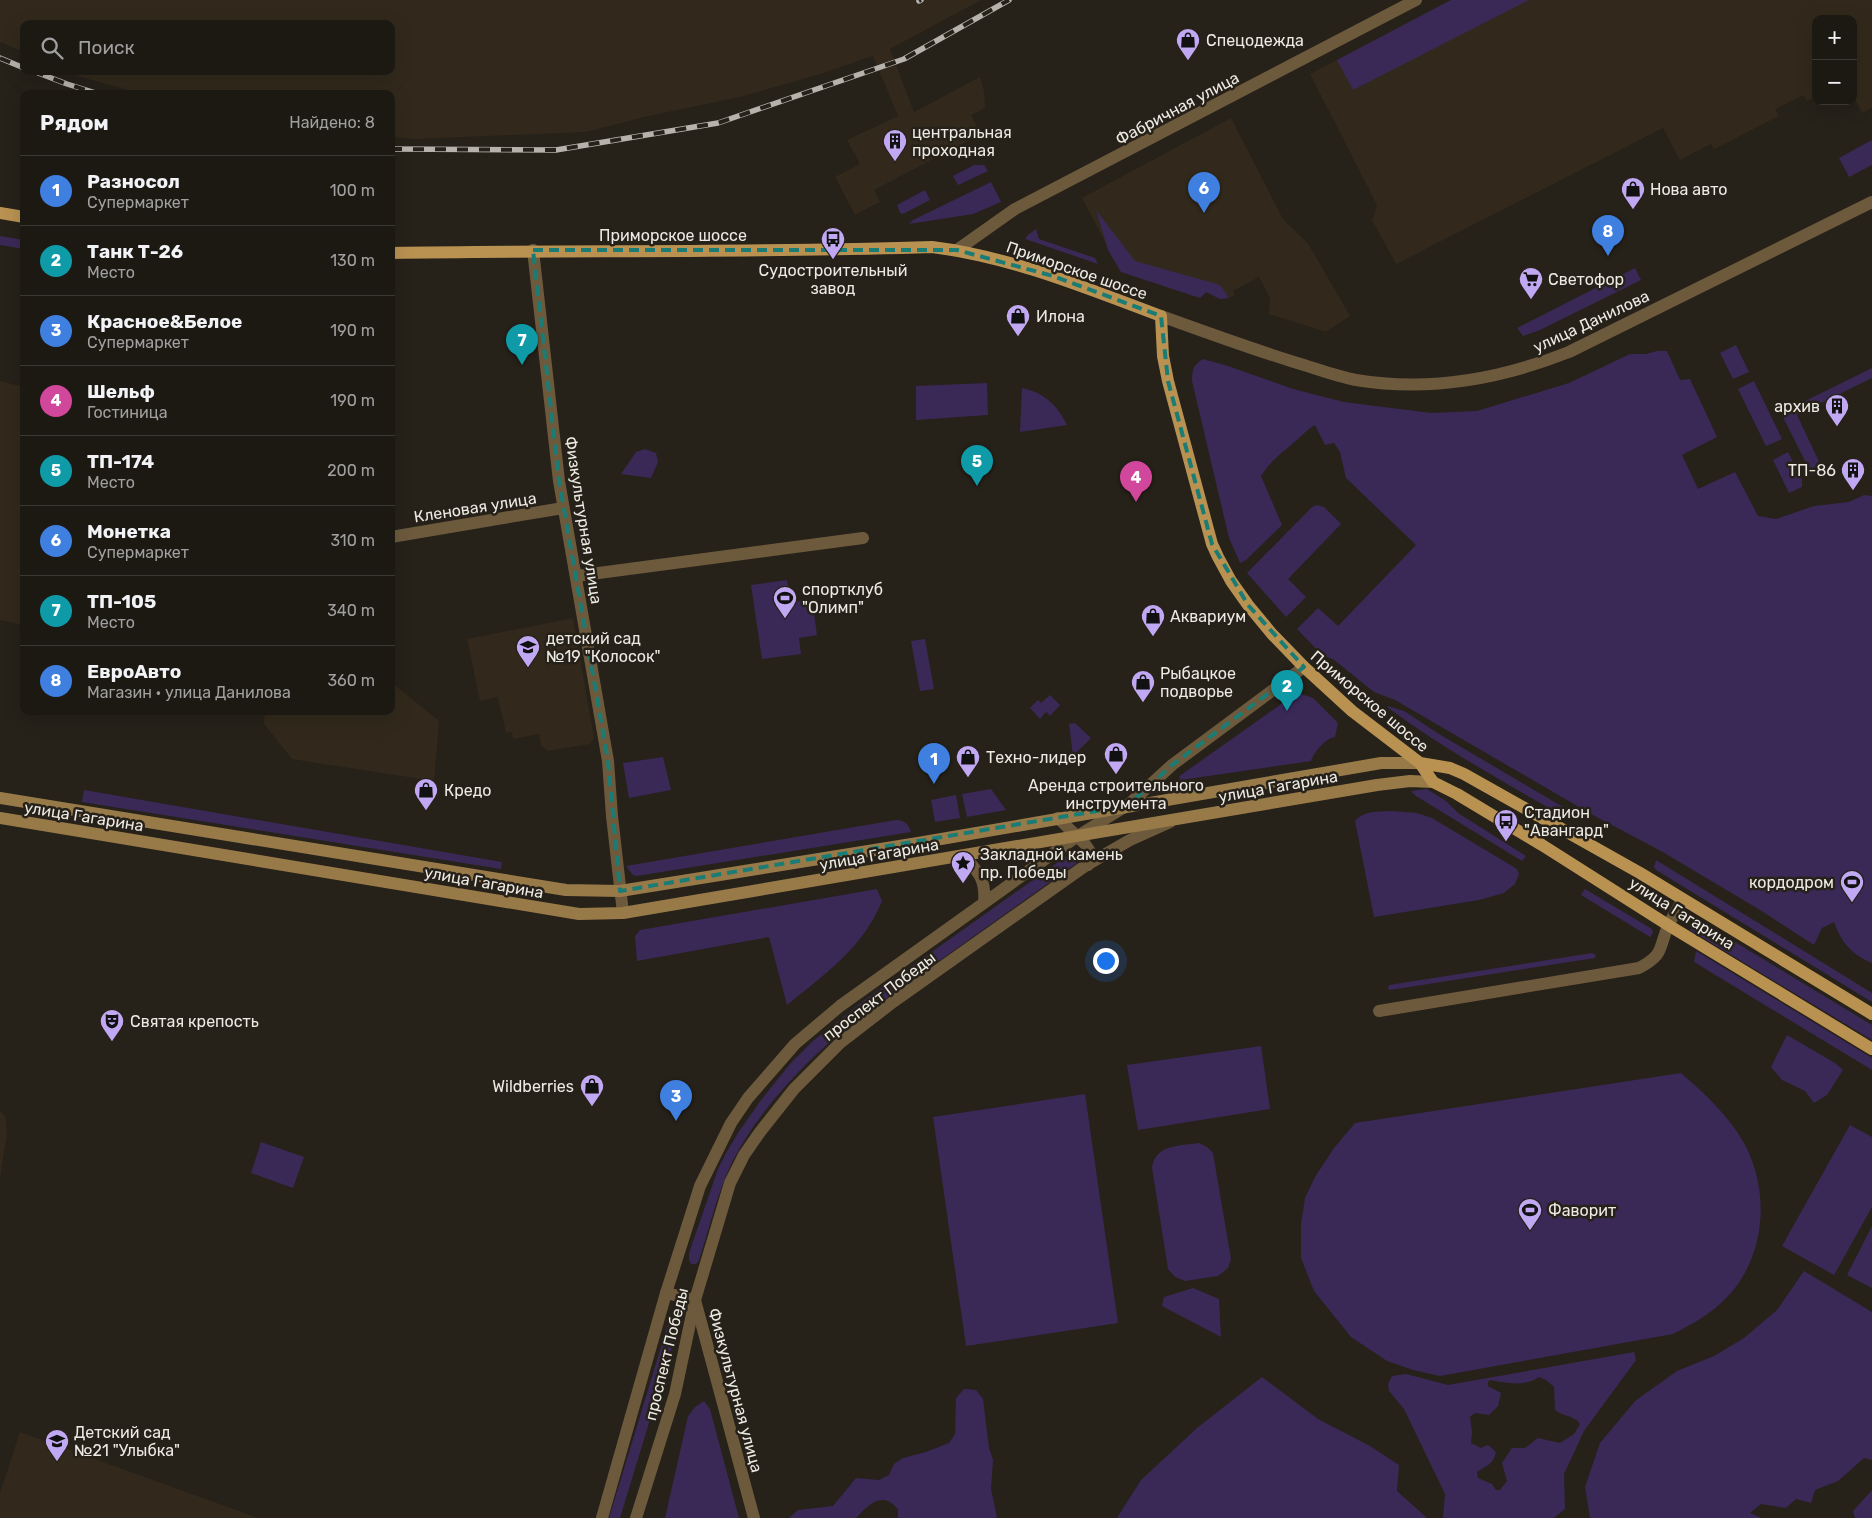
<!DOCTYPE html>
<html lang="ru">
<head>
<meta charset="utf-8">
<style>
	body { margin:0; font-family:Rubik,sans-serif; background:#25221c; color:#f1f3f6 }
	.controls { position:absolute; right:15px; top:15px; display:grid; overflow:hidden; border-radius:10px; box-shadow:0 5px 20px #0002 }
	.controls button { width:45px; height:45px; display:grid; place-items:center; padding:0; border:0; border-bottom:1px solid #3a3833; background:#1c1913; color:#f1f3f6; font:25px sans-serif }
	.you { position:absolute; left:1105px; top:960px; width:18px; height:18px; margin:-12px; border:4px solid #fff; border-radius:50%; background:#1a73e8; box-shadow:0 0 0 8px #1a73e833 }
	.badge { display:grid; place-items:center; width:32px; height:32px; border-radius:50%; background:#d93025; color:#fff; font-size:16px; font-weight:700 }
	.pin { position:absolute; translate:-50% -41px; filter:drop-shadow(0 1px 2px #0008) }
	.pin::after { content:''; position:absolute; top:26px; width:18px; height:15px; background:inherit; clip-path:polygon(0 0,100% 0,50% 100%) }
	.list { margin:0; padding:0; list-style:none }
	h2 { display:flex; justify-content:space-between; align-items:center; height:65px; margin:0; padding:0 20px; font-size:21px }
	h2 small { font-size:16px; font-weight:400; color:#a0a0a0 }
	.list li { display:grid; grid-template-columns:32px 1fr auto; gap:15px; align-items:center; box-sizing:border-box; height:70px; padding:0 20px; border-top:1px solid #3a3833 }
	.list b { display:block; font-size:19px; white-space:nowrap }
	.list p { margin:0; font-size:16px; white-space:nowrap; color:#a0a0a0 }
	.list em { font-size:16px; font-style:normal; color:#a0a0a0 }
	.icon { flex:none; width:28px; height:28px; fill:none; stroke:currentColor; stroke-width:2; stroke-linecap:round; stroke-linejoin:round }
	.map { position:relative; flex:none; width:1872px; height:1518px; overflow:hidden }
	.search { position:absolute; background:#1c1913; box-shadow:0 5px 20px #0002; left:20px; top:20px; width:375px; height:55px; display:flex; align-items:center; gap:12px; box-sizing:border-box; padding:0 18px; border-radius:10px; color:#a0a0a0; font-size:19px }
	.panel { position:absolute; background:#1c1913; box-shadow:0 5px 20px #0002; left:20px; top:90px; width:375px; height:625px; border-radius:10px }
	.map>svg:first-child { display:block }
	.built { fill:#32291c }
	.green { fill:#3a2957; fill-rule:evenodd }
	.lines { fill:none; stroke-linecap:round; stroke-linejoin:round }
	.minor { stroke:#6d5a3d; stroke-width:12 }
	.tertiary { stroke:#6d5a3d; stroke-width:12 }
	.secondary { stroke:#987a49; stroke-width:12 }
	.primary { stroke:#b99252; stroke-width:12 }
	.rail-casing { stroke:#b6b3ac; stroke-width:5.5 }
	.rail { stroke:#262119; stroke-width:4; stroke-dasharray:11; stroke-linecap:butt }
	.marked { fill:none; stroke:#1a7c74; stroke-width:4; stroke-dasharray:10 6; stroke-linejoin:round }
	.labels { text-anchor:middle; stroke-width:5; stroke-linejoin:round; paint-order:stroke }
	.poi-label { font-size:16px; fill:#edeae4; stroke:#262119; text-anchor:start }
	.street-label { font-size:16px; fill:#edeae4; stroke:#262119 }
</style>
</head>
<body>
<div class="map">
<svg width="1872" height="1518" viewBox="0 0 1872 1518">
	<rect width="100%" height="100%" fill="#262119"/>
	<path class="built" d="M0,0h981l-91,49 24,63 66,-35 4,14 1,17 -14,7 10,19 -107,56 6,12 -25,13 -20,-38 25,-13 -13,-24 51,-24 -25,-60 -56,19 -73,21 -100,21 -58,15 -172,7 -23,-2v-43h-248l-62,-17 -14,-6h324v-47h-367v28l-24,-10z
		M1451,0h421v108l-10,5 -9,-17v-77h-37v78l-9,4 -4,-6 -28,14 4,7 -65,33 -3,-5 -31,16 -17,-32 -267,136 -24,-44 5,-15 -67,-131z
		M1231,118l52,101 26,26 41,71 -24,16 -57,-18 1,-16 -11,-21 -26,14 2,4 -6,3 -9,1 -14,-7 -6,6 -79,-26 -39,-74z
		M0,381l24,6v238l-24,-5z
		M573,618l21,120 -4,6 -42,7 -7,-6 -2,-11 -26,5 -1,-7 -6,1 -8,-36 -18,4 -13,-62z
		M391,682l48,39 -5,60 -142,-22 -28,-35 1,-13h126z
		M0,1111l5,5 2,17 -7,45z
		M20,1432l238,86h-258v-25z"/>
	<path class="green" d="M1451,0h78l-176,90 -16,-30z
		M1872,140v25l-23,12 -10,-19z
		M974,165h10l4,6 -30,14 -5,-9z
		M991,182l10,20 -28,12 -64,10 4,-4z
		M925,190l5,10 -27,14 -3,-1 -3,-8z
		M1096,210l39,51 82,23 4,2 8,12 -9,1 -14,-7 -6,6 -79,-26 -13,-22z
		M1036,229l3,10 56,19 3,6 -73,-25 3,-4z
		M0,236l24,4v9l-24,-4z
		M1635,268l6,12 -101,50 -17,6 -6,-8z
		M1736,345l13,27 -16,7 -13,-26z
		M1657,351h10l13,29 10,-1 27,58 -35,18 16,34 37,-17 23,44 18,3 38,-13 35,-4 15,-7 8,1v467c-20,-8 -31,-21 -38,-41l-12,6 -8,17 -54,-35 -99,-59 -70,-37 -196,-114 -21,-8 -41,-33 -10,-3 -26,-27 21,-21 20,18 78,-81 -70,-67 -6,-26 -6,-9 -9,2 -10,-20c-9,5 -15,13 -24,20 -14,12 -19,15 -30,31l21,49 -36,35 -6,3 -11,-25 -37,-157c0,-11 1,-16 11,-22l25,7 65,23 51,13 87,11 46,-2 92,-28 61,-29h16z
		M1872,368v10l-75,37 26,55 -11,5 -31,-62z
		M1754,381l28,58 -16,7 -28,-57z
		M987,383l1,32 -72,5v-34z
		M1022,388c23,5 35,17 45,37l-47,7z
		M645,449l11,4 2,9 -7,16 -30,-4 15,-22z
		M1788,452l14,27v8l-13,6 -16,-33z
		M1317,505l7,2 17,17 -53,55 18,18 -20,20 -39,-44 65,-66z
		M787,580l4,22 21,-2 5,35 -18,3 2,16 -39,5 -11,-74z
		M925,639l9,50 -14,2 -9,-50z
		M1301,694l12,4 25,25 -3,14c-9,1 -21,15 -24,24l-130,19 -2,-3 2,-2 113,-80z
		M1050,695l10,10 -10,11 -4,-4 -6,7 -10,-11 8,-8 3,3z
		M1388,706l16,5 35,23 131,77 -4,7c-60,-35 -123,-69 -179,-111z
		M1075,723l16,15 -18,18 -4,-32z
		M663,757l8,33 -42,8 -6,-35z
		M991,789l15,21 -39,7 -5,-23z
		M1427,789l19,12 12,12 68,43 -4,5 -106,-65 -5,-5z
		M84,790l418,72 -1,7 -419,-67z
		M956,795l4,23 -25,4 -4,-22z
		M1392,811l25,2 15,5 85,51 2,5 -4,10 -11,9 -25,7 -105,17 -19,-96c10,-11 23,-9 37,-10z
		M896,820c8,0 13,4 15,12l-274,44 -4,-1 -7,-9z
		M1081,849l3,6 -3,5 -229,163c-48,39 -102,95 -126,153 -11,27 -18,56 -27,84l-3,4h-5l-2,-4v-7l29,-84 8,-16 12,-20 23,-33 29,-36 23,-23 50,-40 212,-151z
		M1656,860l216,133v9l-216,-132 -2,-3z
		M877,889l5,12c-19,47 -57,73 -95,104l-18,-68 -132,24 -2,-25 5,-6z
		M1585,889l67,40 1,4 -3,4 -69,-42z
		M1697,919l175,106v15l-182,-110z
		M1696,951l176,107v12l-178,-108z
		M1592,953l4,2 -1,3 -205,32 -2,-2 1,-3z
		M1787,1035l48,28 8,7 -16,25 -13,8 -9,-12 -23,-11 -11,-13z
		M1261,1046l9,63 -132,21 -11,-65z
		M1681,1073c23,20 48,43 63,70 28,51 21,121 -23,160 -15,14 -31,22 -48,31l-233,42 -27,-6 -26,-9 -36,-24 -37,-46 -13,-33v-34l4,-26 10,-21 19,-29 21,-25z
		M1085,1094l33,229 -152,23 -33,-229z
		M1850,1125l22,12v70l-38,68 -52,-29z
		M261,1142l43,15 -11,31 -42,-15z
		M1199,1143l8,4 6,6 18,106 -3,9 -10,8 -33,5 -10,-4 -7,-8 -16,-101c3,-24 28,-22 47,-25z
		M1872,1226v62l-25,-13z
		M1804,1271l68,41v148l-8,-2 -26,23 -23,9 -4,13 -15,-4 -10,9 -25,-4 -11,9 12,5h-172l-5,-31 15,-44 35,-42 42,-30 37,-15 30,-18 33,-28z
		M1193,1288l26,11 2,38 -59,-31 2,-9z
		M672,1322l4,1 2,4 -1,4 -57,187h-11l59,-194z
		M1634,1352l2,8 -52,71 -20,43 1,35 -11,9h-111l2,-24 -41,-85 -15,-18 -1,-7 4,-8 14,-2 42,11zM1539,1377l7,3 8,7 1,23c9,7 19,5 25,14l-6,10 -14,9 -22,-5 -13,10h-13l-10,15 5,18 -7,9h-4l-4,-6 -14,-6 -1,-6c9,-6 17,-8 19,-20l-8,-7 -7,3 -10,-5 1,-11 -2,-15 5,-4 14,2 9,-9 3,-13 -13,-7v-4l2,-2c17,3 35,7 49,-3z
		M1262,1377l56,42 52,27 29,19 -2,26 30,27h-310l24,-38 56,-52z
		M964,1389l12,1 7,9 6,49 4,12 -2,29 6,29h-99v-9c-3,-3 -7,-7 -10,-8 -13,-5 -24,9 -32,17h-67l9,-8 35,-4 23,-28 23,2 10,-5 5,-11 9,-6 23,-6 23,-9 6,-9 1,-36z
		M704,1401l6,8 29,109h-74l23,-102 7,-9z
		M1872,1490v28h-17l-2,-7z"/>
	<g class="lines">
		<path class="minor" d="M533,250l26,231 49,280 4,55 11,97
			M957,250l58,-41 401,-209
			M391,537l172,-29
			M576,576l287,-38
			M1127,806l45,-41 132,-98
			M1379,1011l260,-43c27,-14 19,-21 30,-44 4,-8 9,-16 14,-24
			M666,1293l29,7 59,218"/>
		<path class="tertiary" d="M1161,316c44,16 88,32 133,46 21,6 41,14 62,18 73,12 145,-1 213,-28l303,-150
			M1058,818l27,26 6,9 -3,12
			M964,856c15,17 22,23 20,47
			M602,1518l64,-225 34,-107 31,-63 17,-25 47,-54 45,-38 236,-169 47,-29
			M636,1518l39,-124 20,-94 35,-117 14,-28 16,-23 34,-43 46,-46 53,-41 192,-136 45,-26 40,-18"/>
		<path class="secondary" d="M0,798l566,92 54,1 298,-48 463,-80h39
			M0,818l579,96 44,-1 754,-128 33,-4 23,1"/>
		<path class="primary" d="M0,213l24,4
			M391,253c181,-3 361,0 541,-6 80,10 154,41 229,69l2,40 5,25 44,163 6,13 13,24 17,24 24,29 32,33 48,44 68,52 13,19 24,12 85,51 126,80 204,124
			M1420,763l30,5 14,6 176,99 232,141"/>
		<g class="rail-casing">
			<path id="rail" d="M919,1l2,-1
				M0,58l24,10
				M33,71l34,13 32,10
				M391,149l165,1 162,-27 186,-64 105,-59"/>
		</g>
		<use href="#rail" class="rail"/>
	</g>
	<path class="marked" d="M533,250h424l96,26 108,40 7,65 44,163 36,61 56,62 -132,98 -45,41 -507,85 -12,-130 -49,-280z"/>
	<defs>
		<g id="shop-pin" transform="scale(1.25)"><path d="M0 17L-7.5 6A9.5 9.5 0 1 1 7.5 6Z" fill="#c1a8f3" stroke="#262119"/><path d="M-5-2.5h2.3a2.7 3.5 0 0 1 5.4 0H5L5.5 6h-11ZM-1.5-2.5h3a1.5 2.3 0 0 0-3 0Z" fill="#111"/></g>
		<g id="building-pin" transform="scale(1.25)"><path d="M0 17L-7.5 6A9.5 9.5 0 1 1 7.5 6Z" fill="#c1a8f3" stroke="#262119"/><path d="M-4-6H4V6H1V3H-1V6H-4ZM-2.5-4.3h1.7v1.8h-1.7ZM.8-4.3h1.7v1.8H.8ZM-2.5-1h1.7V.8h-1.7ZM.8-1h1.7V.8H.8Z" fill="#111"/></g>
		<g id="bus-pin" transform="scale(1.25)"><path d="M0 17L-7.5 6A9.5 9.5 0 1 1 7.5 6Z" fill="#c1a8f3" stroke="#262119"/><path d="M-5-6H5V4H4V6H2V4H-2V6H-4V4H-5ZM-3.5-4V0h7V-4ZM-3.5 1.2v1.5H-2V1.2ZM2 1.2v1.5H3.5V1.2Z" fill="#111"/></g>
		<g id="supermarket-pin" transform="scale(1.25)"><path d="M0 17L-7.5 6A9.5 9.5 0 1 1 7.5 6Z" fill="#c1a8f3" stroke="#262119"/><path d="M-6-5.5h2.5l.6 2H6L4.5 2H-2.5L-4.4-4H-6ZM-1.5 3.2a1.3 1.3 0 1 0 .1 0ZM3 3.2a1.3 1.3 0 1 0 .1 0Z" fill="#111"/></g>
		<g id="stadium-pin" transform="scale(1.25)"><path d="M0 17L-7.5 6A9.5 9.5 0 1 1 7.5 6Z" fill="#c1a8f3" stroke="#262119"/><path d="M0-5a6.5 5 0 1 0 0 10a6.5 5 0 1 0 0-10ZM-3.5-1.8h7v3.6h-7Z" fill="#111"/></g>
		<g id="school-pin" transform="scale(1.25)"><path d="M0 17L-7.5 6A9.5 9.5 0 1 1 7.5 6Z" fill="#c1a8f3" stroke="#262119"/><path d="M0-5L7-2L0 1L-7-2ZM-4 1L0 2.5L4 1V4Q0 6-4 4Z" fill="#111"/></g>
		<g id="sight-pin" transform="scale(1.25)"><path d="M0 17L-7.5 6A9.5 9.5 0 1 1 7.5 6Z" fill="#c1a8f3" stroke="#262119"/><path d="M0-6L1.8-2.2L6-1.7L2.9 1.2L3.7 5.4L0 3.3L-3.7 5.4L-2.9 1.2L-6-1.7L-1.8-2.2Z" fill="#111"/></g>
		<g id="theatre-pin" transform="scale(1.25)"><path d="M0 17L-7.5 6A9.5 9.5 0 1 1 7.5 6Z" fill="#c1a8f3" stroke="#262119"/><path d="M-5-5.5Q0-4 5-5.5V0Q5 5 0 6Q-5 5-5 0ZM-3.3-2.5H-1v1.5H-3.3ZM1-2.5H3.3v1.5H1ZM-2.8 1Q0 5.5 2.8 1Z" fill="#111"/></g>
	</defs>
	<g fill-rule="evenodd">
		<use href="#shop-pin" x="1188" y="40"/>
		<use href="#building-pin" x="895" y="141"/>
		<use href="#shop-pin" x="1633" y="189"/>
		<use href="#bus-pin" x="833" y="239"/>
		<use href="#supermarket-pin" x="1531" y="279"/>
		<use href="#shop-pin" x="1018" y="316"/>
		<use href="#building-pin" x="1837" y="406"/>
		<use href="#building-pin" x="1853" y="470"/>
		<use href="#stadium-pin" x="785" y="598"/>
		<use href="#shop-pin" x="1153" y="616"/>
		<use href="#school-pin" x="528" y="647"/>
		<use href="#shop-pin" x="1143" y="682"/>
		<use href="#shop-pin" x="1116" y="754"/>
		<use href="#shop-pin" x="968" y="757"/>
		<use href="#shop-pin" x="426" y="790"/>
		<use href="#bus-pin" x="1506" y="821"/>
		<use href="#sight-pin" x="963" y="863"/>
		<use href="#stadium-pin" x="1852" y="882"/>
		<use href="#theatre-pin" x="112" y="1021"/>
		<use href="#shop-pin" x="592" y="1086"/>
		<use href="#stadium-pin" x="1530" y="1210"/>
		<use href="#school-pin" x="57" y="1441"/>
	</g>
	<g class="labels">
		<g class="poi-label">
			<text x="1206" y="46">Спецодежда</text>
			<text x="912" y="138">центральная<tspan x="912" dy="18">проходная</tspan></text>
			<text x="1650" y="195">Нова авто</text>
			<text x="833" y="276" text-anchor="middle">Судостроительный<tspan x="833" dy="18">завод</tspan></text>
			<text x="1548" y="285">Светофор</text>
			<text x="1036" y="322">Илона</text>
			<text x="1820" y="412" text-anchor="end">архив</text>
			<text x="1836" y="476" text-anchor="end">ТП-86</text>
			<text x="802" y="595">спортклуб<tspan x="802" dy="18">"Олимп"</tspan></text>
			<text x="1170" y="622">Аквариум</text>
			<text x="546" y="644">детский сад<tspan x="546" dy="18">№19 "Колосок"</tspan></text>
			<text x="1160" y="679">Рыбацкое<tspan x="1160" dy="18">подворье</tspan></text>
			<text x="986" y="763">Техно-лидер</text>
			<text x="1116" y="791" text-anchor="middle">Аренда строительного<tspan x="1116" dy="18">инструмента</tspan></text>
			<text x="444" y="796">Кредо</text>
			<text x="1524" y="818">Стадион<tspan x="1524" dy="18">"Авангард"</tspan></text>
			<text x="980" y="860">Закладной камень<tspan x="980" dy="18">пр. Победы</tspan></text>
			<text x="1834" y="888" text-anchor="end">кордодром</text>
			<text x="130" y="1027">Святая крепость</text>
			<text x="574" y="1092" text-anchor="end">Wildberries</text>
			<text x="1548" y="1216">Фаворит</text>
			<text x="74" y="1438">Детский сад<tspan x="74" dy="18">№21 "Улыбка"</tspan></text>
		</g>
		<g class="street-label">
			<text transform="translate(1177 108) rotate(-28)" y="6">Фабричная улица</text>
			<text x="673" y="241">Приморское шоссе</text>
			<text transform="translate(1077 270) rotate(19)" y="6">Приморское шоссе</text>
			<text transform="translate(1591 321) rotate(-25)" y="6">улица Данилова</text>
			<text transform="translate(475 507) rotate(-9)" y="6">Кленовая улица</text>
			<text transform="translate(584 520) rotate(81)" y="6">Физкультурная улица</text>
			<text transform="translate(1370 701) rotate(40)" y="6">Приморское шоссе</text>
			<text transform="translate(1278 786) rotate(-10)" y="6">улица Гагарина</text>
			<text transform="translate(84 816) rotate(9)" y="6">улица Гагарина</text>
			<text transform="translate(879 854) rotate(-10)" y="6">улица Гагарина</text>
			<text transform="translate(484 882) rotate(10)" y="6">улица Гагарина</text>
			<text transform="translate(1682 913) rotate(32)" y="6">улица Гагарина</text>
			<text transform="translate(879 996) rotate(-37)" y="6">проспект Победы</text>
			<text transform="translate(666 1354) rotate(-76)" y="6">проспект Победы</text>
			<text transform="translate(736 1390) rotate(75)" y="6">Физкультурная улица</text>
		</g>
	</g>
</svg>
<div class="controls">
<button>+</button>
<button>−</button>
</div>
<div class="you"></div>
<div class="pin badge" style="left:934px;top:784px;background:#3f7fe0">1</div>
<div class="pin badge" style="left:1287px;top:711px;background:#0f9aa8">2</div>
<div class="pin badge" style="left:676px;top:1121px;background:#3f7fe0">3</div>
<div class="pin badge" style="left:1136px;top:502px;background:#d1479c">4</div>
<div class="pin badge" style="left:977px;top:486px;background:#0f9aa8">5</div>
<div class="pin badge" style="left:1204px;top:213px;background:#3f7fe0">6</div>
<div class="pin badge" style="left:522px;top:365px;background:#0f9aa8">7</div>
<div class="pin badge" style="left:1608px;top:256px;background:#3f7fe0">8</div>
<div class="search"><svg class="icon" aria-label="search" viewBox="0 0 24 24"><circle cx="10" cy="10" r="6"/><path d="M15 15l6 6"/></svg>Поиск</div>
<section class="panel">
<h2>Рядом<small>Найдено: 8</small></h2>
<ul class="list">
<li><span class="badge" style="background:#3f7fe0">1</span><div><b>Разносол</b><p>Супермаркет</p></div><em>100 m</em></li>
<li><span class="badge" style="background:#0f9aa8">2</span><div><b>Танк Т-26</b><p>Место</p></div><em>130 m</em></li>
<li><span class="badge" style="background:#3f7fe0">3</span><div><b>Красное&amp;Белое</b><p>Супермаркет</p></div><em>190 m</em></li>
<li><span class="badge" style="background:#d1479c">4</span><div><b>Шельф</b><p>Гостиница</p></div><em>190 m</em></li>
<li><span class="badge" style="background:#0f9aa8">5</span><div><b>ТП-174</b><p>Место</p></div><em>200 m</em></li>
<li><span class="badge" style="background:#3f7fe0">6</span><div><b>Монетка</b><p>Супермаркет</p></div><em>310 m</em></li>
<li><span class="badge" style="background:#0f9aa8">7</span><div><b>ТП-105</b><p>Место</p></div><em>340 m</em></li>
<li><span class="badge" style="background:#3f7fe0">8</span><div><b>ЕвроАвто</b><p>Магазин · улица Данилова</p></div><em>360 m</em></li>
</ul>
</section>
</div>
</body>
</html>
